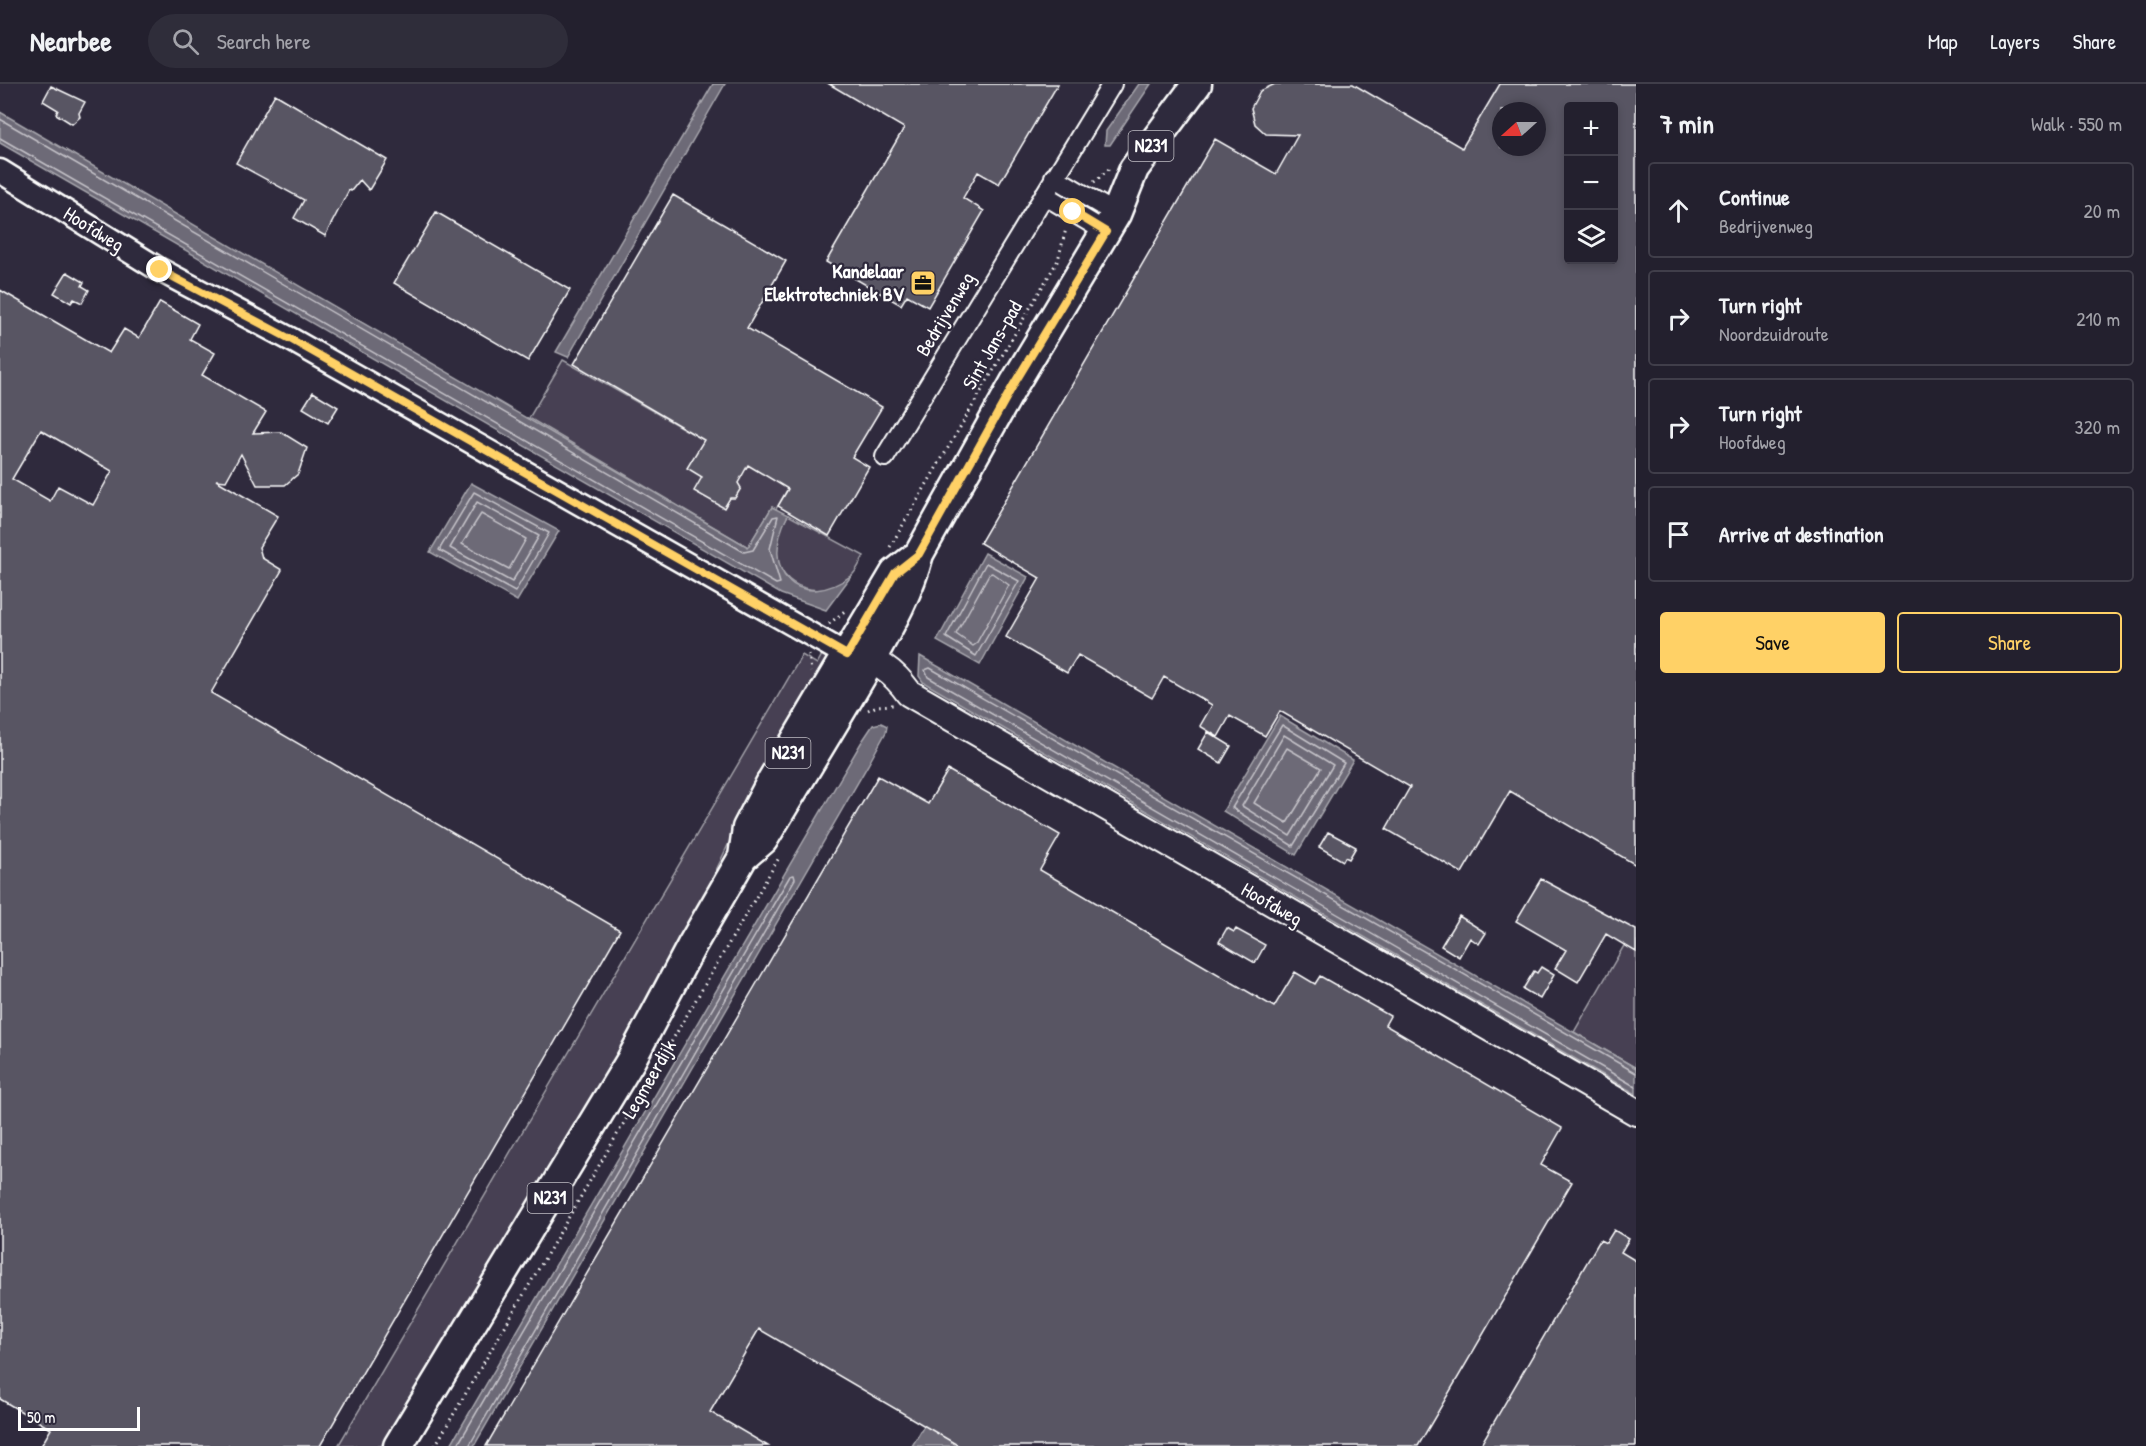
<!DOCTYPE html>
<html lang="en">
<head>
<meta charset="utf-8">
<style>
	body { margin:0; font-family:"Patrick Hand",sans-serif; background:#2f2d3a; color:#f1f3f6 }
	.controls { position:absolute; right:18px; top:18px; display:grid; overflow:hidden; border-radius:6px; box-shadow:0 3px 9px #0003 }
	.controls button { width:54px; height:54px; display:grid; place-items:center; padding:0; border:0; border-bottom:2px solid #403e4a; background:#23202e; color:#f1f3f6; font:30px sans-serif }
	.compass { position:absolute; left:1492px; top:18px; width:54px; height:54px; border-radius:50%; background:#23202e; box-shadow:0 3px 9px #0003; rotate:249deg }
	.scale { position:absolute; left:18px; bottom:15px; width:122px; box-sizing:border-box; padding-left:6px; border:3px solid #fff; border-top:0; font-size:16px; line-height:21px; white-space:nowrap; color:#fff; -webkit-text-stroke:4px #2f2a3d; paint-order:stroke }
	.stop { position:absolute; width:18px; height:18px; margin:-14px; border:4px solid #ffd166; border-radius:50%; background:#fff }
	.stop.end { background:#ffd166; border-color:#fff; box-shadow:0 2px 6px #0008 }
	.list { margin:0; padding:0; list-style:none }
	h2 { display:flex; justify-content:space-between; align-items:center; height:78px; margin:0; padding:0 24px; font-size:26px }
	h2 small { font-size:20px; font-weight:400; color:#a3a3aa }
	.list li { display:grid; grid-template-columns:39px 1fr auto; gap:18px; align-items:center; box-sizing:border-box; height:96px; margin:0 12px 12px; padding:0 12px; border:2px solid #403e4a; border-radius:6px }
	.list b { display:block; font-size:22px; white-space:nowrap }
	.list p { margin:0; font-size:20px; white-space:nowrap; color:#a3a3aa }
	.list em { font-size:20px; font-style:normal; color:#a3a3aa }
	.actions { display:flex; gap:12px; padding:18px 24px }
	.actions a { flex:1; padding:14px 0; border:2px solid #ffd166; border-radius:6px; text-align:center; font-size:21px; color:#ffd166 }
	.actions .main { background:#ffd166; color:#111 }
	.icon { flex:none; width:33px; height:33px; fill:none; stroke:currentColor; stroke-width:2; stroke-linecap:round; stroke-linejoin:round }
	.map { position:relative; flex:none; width:1636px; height:1362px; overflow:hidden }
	header { display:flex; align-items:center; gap:36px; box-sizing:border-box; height:84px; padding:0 30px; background:#23202e; border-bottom:2px solid #403e4a }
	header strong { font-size:28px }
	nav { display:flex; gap:33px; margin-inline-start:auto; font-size:21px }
	.search { width:420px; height:54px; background:#2f2d3a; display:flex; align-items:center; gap:15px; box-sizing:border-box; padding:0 21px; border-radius:33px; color:#a3a3aa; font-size:22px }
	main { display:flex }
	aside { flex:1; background:#23202e }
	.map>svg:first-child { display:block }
	.green { fill:#464152; stroke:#a2a0a8; stroke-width:1.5 }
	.water { fill:#6d6a77; stroke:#a7a6ad; stroke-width:1.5 }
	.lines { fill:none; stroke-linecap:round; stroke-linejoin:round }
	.shore { stroke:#c5c3c9; stroke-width:1.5 }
	.building { fill:#595564; stroke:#fff; stroke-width:1.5; fill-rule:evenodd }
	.minor-casing { stroke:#fff; stroke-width:22 }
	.tertiary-casing { stroke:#fff; stroke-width:27 }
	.secondary-casing { stroke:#fff; stroke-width:30 }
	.primary-casing { stroke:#fff; stroke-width:33 }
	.path { stroke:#fff; stroke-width:3; stroke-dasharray:1.5 4.5; stroke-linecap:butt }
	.minor { stroke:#2f2a3d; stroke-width:18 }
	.tertiary { stroke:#2f2a3d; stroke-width:22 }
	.secondary { stroke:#2f2a3d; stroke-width:26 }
	.primary { stroke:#2f2a3d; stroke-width:28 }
	.route { stroke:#ffd166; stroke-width:8 }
	.labels { text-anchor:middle; stroke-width:4.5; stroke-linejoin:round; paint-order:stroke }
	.shield { fill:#2f2a3d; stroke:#c1bfc5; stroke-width:1.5 }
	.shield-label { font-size:18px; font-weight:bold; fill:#fff }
	.street-label { font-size:20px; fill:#fff; stroke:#2f2a3d }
	.poi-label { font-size:20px; font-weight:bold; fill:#fff; stroke:#2f2a3d; text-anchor:end }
</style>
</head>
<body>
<header>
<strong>Nearbee</strong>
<div class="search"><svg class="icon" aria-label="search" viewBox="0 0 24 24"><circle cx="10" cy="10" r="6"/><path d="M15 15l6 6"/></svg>Search here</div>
<nav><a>Map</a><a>Layers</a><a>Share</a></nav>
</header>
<main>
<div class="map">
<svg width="1636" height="1362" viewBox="0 0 1636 1362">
	<rect width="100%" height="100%" fill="#2f2a3d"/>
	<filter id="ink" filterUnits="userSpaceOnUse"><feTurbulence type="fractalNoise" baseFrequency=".0167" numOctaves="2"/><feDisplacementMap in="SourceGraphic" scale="12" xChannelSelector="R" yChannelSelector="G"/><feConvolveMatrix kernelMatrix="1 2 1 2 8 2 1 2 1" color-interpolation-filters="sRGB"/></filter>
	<g filter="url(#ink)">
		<path class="green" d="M563,276l225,128 -12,21 -4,-2 -24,40 -219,-129z
			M788,431l76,41c-4,6 -7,15 -13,20 -26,26 -74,14 -75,-26 0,-13 6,-24 12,-35z
			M823,569l6,6 -79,139 -94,200 -271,448h-47l464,-791 15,9z
			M1629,853l7,4v127l-62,-36z"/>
		<path class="water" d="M713,0h12l-157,273 -12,-5z
			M1139,0h12l-41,61h-5l1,-14z
			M0,28l748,435 24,-40 16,8c-30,56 11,99 64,60l-26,35 -45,-16 -781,-451z
			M471,399l88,48 -42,70 -87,-49z
			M985,469l43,24 -48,88 -43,-24z
			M920,572l716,412v26l-713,-412 -4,-6z
			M1280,632l73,44 -57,95 -73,-44z
			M881,639l6,3 -1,6 -18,33 -394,681h-24l411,-703 12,-18z
			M925,1340l38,22h-51z"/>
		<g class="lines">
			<path class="shore" d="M0,35l744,433 9,-2 20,-33 5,-1 -8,33 10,34 -4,1 -776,-446
				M474,408l75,41 -34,59 -76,-42z
				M477,418l62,34 -27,46 -62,-34z
				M481,430l45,25 -17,30 -47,-25z
				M986,479l33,18 -43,75 -30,-19z
				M992,489l17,12 -33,59 -3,2 -17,-12 33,-60z
				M1282,641l62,38 -51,83 -61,-38z
				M1284,651l49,30 -43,71 -48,-30z
				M1287,664l34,20 -34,55 -33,-20z
				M1636,989l-706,-405 -5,2 3,7 708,410
				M457,1362l333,-570 4,-1 1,4 -326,567"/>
		</g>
		<path class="building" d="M829,0h229l-59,100 -21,-12 -15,26 21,13 -56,96 -21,-12 -6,10 -75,-43 78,-134z
			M1275,0h78l109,64 38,-64h136v781l-126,-74 -48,82 -76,-44 24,-42 -130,-76 -15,25 -35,-20 -12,21 -18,-11 12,-21 -48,-28 -12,21 -74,-43 -11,18 -61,-36 34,-59 -60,-35 235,-404 61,35 22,-39 -32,-1 -11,-10 -4,-16 9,-17zM1569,22h45v154h-45zM1501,27h36v36h-36z
			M51,2l34,16 -6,11 1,4 -8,7 -16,-10 2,-4 -15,-9z
			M275,10l112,66 -18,30 -9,-10 -9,11 -2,-1 -24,46 -31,-18 10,-18 -68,-37z
			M673,111l113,66 -39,67 135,79 -30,50 17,10 -40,69 -51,-30 10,-17 -40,-24 -10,18 3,5 -6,10h-5l-6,10 -30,-17 8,-14 -15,-9 17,-28 -130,-76z
			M436,128l134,78 -42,71 -134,-78z
			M67,188l17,10 -2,4 7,4 -7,13 -8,-4 -3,4 -17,-10z
			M0,206l109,63 15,-24 15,9 21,-36 38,22 -8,15 25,14 -13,22 64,37 -13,21 28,-1 26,16 -9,26 -13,11h-28l-16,-31 -15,27 -10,-1 62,36 -19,31 3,11 20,12 -71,123 409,237 -300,516h-279l10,-17 -51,-30zM41,346l71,41 -19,34 -35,-19 -8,15 -38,-22z
			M313,308l25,15 -10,16 -25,-15z
			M1208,648l23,14 -10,17 -23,-14z
			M948,686l112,65 -20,35 234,137 21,-35 20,12 5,-8 70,40 -5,9 177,103 -21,37 31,17 -154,264h-459l-200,-117 -49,83 58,34h-282l392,-670 50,28z
			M1328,748l28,15 -7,12 -4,-2 -2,4 -24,-14z
			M1541,795l95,51v22l-30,-18 -28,48 -23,-14 11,-18 -50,-29z
			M1459,832l27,17 -7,11 -9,-6 -11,19 -18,-11z
			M1227,844l7,4 2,-3 29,16 -10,18 -36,-21z
			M1541,883l13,8 -14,24 -17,-10 11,-18 3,2z
			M1614,1146l15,9 -8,13 15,9v185h-156l120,-206 6,3z"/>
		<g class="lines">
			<g class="minor-casing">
				<path id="minor" d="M1054,93l62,37
					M1044,111l62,37
					M885,373l227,-373"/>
			</g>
			<g class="tertiary-casing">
				<path id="tertiary" d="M0,87l160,99 132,70 555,315"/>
			</g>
			<g class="secondary-casing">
				<path id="secondary" d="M850,572c28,4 43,15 59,37l727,419"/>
			</g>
			<g class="primary-casing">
				<path id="primary" d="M743,773l4,-29 25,-48 123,-207 19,-15
					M398,1362l233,-386 61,-115 51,-88 20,-17c34,-57 69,-113 102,-170 21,-38 43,-74 54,-116l95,-170 102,-170 18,-45 63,-85"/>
			</g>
			<path class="path" d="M1094,98l15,-13
				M890,463l168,-287 8,-31
				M829,540l18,-15
				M809,570l2,18
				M868,626l9,-4 16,-1
				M435,1362l345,-590"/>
			<use href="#minor" class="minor"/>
			<use href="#tertiary" class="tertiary"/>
			<use href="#secondary" class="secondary"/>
			<use href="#primary" class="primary"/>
		</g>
	</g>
	<g class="lines" filter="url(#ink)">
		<path class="route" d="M160,186l132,70 555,315 48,-82 24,-19 95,-170 92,-152 -33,-20"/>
	</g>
	<defs>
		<g id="office-square" transform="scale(1.35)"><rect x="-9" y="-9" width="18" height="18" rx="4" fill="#ffd166" stroke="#2f2a3d"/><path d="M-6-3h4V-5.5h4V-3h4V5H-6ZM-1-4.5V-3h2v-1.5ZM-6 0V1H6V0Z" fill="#111"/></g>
	</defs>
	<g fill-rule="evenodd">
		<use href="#office-square" x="923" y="199"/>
	</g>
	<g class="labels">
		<g class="shield">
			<rect x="1128.5" y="47" width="45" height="30" rx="4.5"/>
			<rect x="765.5" y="654" width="45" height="30" rx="4.5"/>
			<rect x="527.5" y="1099" width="45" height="30" rx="4.5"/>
		</g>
		<g class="shield-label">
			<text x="1151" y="68">N231</text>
			<text x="788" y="675">N231</text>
			<text x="550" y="1120">N231</text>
		</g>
		<g class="street-label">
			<text transform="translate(94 145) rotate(32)" y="7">Hoofdweg</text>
			<text transform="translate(945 230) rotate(-59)" y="7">Bedrijvenweg</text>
			<text transform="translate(992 261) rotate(-60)" y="7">Sint Jans-pad</text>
			<text transform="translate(1272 820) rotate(30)" y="7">Hoofdweg</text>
			<text transform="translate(649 995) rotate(-60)" y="7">Legmeerdijk</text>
		</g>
		<g class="poi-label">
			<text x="904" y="194">Kandelaar<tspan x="904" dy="23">Elektrotechniek BV</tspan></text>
		</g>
	</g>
</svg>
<div class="controls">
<button>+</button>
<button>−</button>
<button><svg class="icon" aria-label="layers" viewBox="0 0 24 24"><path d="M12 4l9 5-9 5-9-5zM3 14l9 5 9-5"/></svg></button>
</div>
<svg class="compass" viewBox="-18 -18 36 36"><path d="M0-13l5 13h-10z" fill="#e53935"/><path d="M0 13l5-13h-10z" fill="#a3a3aa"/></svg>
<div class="scale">50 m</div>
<div class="stop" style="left:1073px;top:128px"></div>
<div class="stop end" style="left:160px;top:186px"></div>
</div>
<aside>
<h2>7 min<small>Walk · 550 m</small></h2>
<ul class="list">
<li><svg class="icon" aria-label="ahead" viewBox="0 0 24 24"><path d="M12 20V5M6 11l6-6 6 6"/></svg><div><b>Continue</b><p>Bedrijvenweg</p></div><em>20 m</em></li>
<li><svg class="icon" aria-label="right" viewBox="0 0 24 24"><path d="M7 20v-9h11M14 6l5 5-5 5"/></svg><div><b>Turn right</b><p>Noordzuidroute</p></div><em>210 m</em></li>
<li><svg class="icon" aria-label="right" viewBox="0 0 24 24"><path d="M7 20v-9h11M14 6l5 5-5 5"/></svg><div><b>Turn right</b><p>Hoofdweg</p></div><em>320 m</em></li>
<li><svg class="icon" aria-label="arrive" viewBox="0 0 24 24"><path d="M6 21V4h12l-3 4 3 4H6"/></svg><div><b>Arrive at destination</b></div></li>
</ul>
<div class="actions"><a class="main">Save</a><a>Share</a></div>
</aside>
</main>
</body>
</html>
